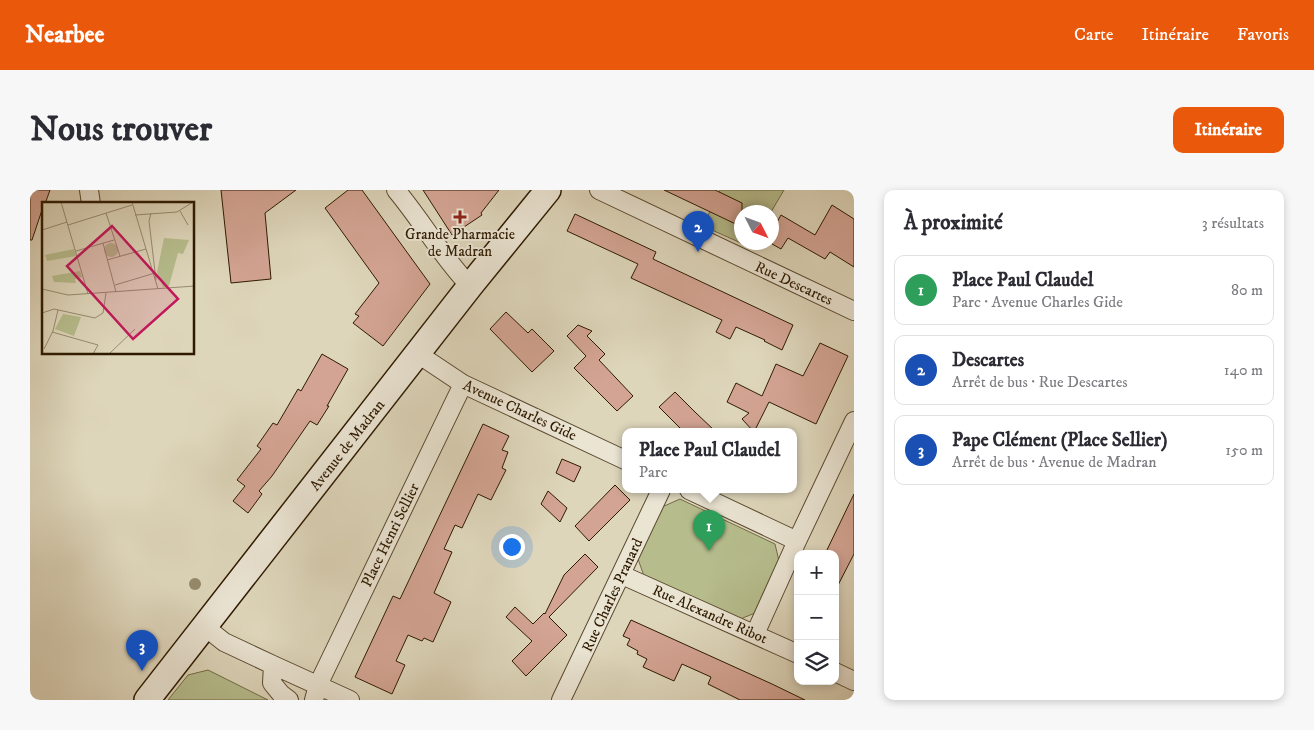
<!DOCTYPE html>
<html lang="fr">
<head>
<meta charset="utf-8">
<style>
	body { margin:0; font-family:"IM FELL DW Pica",serif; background:#f7f7f7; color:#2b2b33 }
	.controls { position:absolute; right:15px; bottom:15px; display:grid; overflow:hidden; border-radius:10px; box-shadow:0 2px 8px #0003 }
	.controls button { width:45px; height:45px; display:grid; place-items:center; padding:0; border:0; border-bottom:1px solid #e1e1e2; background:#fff; color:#2b2b33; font:25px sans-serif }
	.compass { position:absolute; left:704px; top:15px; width:45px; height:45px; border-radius:50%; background:#fff; box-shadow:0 2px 8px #0003; rotate:132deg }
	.you { position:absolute; left:481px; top:356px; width:18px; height:18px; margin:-12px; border:4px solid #fff; border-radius:50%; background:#1a73e8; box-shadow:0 0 0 8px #1a73e833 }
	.badge { display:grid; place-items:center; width:32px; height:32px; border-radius:50%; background:#ea580c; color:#fff; font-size:16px; font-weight:700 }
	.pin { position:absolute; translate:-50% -41px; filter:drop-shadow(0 1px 2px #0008) }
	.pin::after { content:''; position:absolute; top:26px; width:18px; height:15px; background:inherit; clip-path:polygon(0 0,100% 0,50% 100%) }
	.popup { position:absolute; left:592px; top:238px; width:175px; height:65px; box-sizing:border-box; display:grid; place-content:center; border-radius:10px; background:#fff; filter:drop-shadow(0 1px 4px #0005); font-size:16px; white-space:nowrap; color:#7c7c81 }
	.popup b { font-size:19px; color:#2b2b33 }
	.popup::after { content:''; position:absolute; left:50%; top:100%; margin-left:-10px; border:10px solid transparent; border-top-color:#fff }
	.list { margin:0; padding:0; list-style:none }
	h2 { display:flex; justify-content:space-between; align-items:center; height:65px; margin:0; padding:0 20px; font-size:21px }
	h2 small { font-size:16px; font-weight:400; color:#7c7c81 }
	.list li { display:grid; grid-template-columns:32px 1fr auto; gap:15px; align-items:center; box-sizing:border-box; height:70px; margin:0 10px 10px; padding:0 10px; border:1px solid #e1e1e2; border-radius:10px }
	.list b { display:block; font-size:19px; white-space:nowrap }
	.list p { margin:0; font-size:16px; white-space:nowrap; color:#7c7c81 }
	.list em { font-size:16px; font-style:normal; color:#7c7c81 }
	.icon { flex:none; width:28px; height:28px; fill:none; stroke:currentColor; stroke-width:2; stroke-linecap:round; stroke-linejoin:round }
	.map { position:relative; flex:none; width:824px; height:510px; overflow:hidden; border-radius:10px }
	header { display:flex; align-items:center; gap:30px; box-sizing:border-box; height:70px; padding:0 25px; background:#ea580c; color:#fff }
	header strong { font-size:24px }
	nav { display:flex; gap:28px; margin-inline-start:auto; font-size:18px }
	.intro { display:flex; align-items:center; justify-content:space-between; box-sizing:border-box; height:120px; padding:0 30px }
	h1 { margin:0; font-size:35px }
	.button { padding:12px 22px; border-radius:10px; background:#ea580c; color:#fff; font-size:18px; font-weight:700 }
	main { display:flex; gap:30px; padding:0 30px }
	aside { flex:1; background:#fff; border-radius:10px; box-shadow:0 2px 8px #0003 }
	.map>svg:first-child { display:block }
	.green { fill:#b6bc8c; stroke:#726b46 }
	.building { fill:#d3a493; stroke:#2e1a00 }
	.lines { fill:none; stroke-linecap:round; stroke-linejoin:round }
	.street-casing { stroke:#5a492f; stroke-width:20 }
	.secondary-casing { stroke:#2e1a00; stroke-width:28 }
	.street { stroke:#eae4d3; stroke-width:18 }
	.secondary { stroke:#eae4d3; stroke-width:25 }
	.tree { fill:#948a6b }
	.poi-dot { fill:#8f2418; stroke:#eae4d3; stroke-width:2 }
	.labels { text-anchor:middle; stroke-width:4; stroke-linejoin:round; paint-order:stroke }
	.poi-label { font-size:15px; fill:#2e1a00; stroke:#eae4d3 }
	.street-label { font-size:15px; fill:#2e1a00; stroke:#eae4d3 }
	.inset-road { fill:none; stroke:#988b70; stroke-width:1 }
	.view { fill:#c2185b; fill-opacity:0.15; stroke:#c2185b; stroke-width:2.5 }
	.inset-edge { fill:none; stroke:#2e1a00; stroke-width:2.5 }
</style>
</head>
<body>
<header>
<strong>Nearbee</strong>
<nav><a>Carte</a><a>Itinéraire</a><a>Favoris</a></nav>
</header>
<div class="intro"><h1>Nous trouver</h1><a class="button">Itinéraire</a></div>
<main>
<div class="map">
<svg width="824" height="510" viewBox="0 0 824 510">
	<rect width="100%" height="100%" fill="#ded6bb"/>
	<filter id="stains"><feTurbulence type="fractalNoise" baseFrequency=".004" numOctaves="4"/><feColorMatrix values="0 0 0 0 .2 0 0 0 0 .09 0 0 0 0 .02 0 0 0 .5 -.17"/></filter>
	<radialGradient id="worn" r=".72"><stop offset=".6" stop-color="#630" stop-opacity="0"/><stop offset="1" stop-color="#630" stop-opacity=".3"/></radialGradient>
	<path class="green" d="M690,0h64l-13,22h-29v30l10,1 -2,4 -47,-21z
		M650,309l95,45 4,17 -24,52 -17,7 -94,-44 -6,-17 24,-52z
		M178,480l60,30h-100l20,-25z"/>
	<path class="building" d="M0,0h20l-5,14h-1l-12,36h-2z
		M191,0h75l-31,23 6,66 -40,4z
		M318,0h14l68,94 -47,62 -30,-23 6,-7 -4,-2 24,-31 -54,-75z
		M393,0h76l-18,23 1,2 -30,20z
		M634,0h51l27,13v24z
		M802,15l22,14v48l-24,-15 -5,7 -37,-21 -7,11 -9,-5v-13l9,-16 34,20z
		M545,24l81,38 -3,7 140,66 -11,25 -18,-9 1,-1 -29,-13 -6,12 -14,-7 6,-12 -91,-42 7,-14 -71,-33z
		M476,122l22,21 4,-4 22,22 -22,21 -42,-43z
		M548,135l14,6 -5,5 18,18 -6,6 34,36 -16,15 -43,-43 12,-12 -19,-20z
		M790,153l28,13 -32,68 -47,-22 -15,30 -12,-13 7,-6 -22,-11 9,-19 26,13 14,-32 27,12z
		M292,164l26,15 -21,37h2l-12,19 -7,-4 -38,55 -13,15 3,3 -14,19 -15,-12 12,-15 -8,-6 24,-31 -4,-3 16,-23 4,2 21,-36 3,2z
		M645,202l20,20 21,20h-32l-25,-25z
		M453,234l26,12 -7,14 6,2 -6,16 4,2 -15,30 -13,-6 -16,34 -7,-3 -11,24 8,3 -18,41 17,9 -18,40 -9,-4 -2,3 -14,-6 -12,26 9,4 -13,29 -37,-17 38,-81 7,3z
		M532,269l19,8 -7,15 -18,-9z
		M585,295l15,15 -41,41 -14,-15z
		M518,301l19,17 -7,14 -19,-18z
		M824,304v60l-19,37v-37h-10z
		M555,364l13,13 -49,50 18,18 -41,41 -14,-15 20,-20 -26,-24 9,-10 18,17 11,-11 1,1 19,-39z
		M601,430l141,64 33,16h-65l-32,-16 3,-7 -29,-13 -8,17 -31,-14 4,-8 -10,-5 1,-3 -11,-6 3,-6 -7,-3z"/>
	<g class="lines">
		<g class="street-casing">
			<path id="street" d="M59,0l2,14
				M366,0c26,31 46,67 74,96
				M569,0l255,121
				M388,164l45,30 162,76
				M659,300l108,51
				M592,385l176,79
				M174,436l20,16 49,23 77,35
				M725,444l42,-93 57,-120
				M243,475l-1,18 9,11 8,6
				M805,482l19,9
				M284,510l4,-15 145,-301
				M531,510l100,-210"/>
		</g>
		<g class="secondary-casing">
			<path id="secondary" d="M117,510l323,-414 78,-96"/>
		</g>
		<use href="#street" class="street"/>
		<use href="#secondary" class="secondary"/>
	</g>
	<circle class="tree" cx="165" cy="394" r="6"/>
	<path class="poi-dot" d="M427.5 19.5h5v5h5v5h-5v5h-5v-5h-5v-5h5z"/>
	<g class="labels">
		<g class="poi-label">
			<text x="430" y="49">Grande Pharmacie<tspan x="430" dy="17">de Madran</tspan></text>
		</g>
		<g class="street-label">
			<text transform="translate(764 93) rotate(25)" y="5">Rue Descartes</text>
			<text transform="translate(490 220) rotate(25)" y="5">Avenue Charles Gide</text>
			<text transform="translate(317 255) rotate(-52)" y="5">Avenue de Madran</text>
			<text transform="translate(360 345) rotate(-64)" y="5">Place Henri Sellier</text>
			<text transform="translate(582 405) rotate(-65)" y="5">Rue Charles Pranard</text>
			<text transform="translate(680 424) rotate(24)" y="5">Rue Alexandre Ribot</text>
		</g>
	</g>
	<g transform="translate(12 12)">
		<rect width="152" height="152" fill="#ded6bb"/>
		<path d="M122,36l25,2 -6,14 -5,-1 -9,33 -6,1 -6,-15zM62 48a7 7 0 1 1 14 0a7 7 0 1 1-14 0ZM32,47l2,7 -29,5 -2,-6zM38,69l2,6 -7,2 1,4 -22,-1 -2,-6zM21,112l18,3 -7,19 -19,-7z" fill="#b6bc8c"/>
		<path class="inset-road" d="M19,0l27,92M90,0l26,87M138,9l8,14M64,11l14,43M109,11l-2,8 7,59M93,13l42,-3 16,-10M26,23l64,-20M0,28l25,-8M61,41l13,49M34,49l38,-11M65,58l39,-11M73,83l40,-12M0,87l26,6 127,-9M0,111l12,-4 41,9 8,-5 3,-20M10,130l46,13 -5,9M2,147l9,-18 5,-21M67,152l26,-25"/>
		<path class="view" d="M70,24l66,73 -45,40 -66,-73z"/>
		<rect width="152" height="152" class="inset-edge"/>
	</g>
	<rect width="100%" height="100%" filter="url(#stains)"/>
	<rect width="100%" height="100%" fill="url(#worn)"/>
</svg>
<div class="controls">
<button>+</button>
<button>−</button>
<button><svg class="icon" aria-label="layers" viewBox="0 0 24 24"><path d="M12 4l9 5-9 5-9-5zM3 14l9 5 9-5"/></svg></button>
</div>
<svg class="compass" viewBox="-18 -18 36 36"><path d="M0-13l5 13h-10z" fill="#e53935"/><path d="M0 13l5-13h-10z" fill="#7c7c81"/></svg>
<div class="you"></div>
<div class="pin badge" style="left:679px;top:361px;background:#2e9e5b">1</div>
<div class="popup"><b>Place Paul Claudel</b>Parc</div>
<div class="pin badge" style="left:668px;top:62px;background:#1a4fb4">2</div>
<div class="pin badge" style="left:112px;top:481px;background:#1a4fb4">3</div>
</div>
<aside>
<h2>À proximité<small>3 résultats</small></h2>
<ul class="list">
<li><span class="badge" style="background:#2e9e5b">1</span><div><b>Place Paul Claudel</b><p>Parc · Avenue Charles Gide</p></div><em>80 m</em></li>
<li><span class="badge" style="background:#1a4fb4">2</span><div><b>Descartes</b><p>Arrêt de bus · Rue Descartes</p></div><em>140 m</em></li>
<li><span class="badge" style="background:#1a4fb4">3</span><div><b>Pape Clément (Place Sellier)</b><p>Arrêt de bus · Avenue de Madran</p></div><em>150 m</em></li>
</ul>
</aside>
</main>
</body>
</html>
